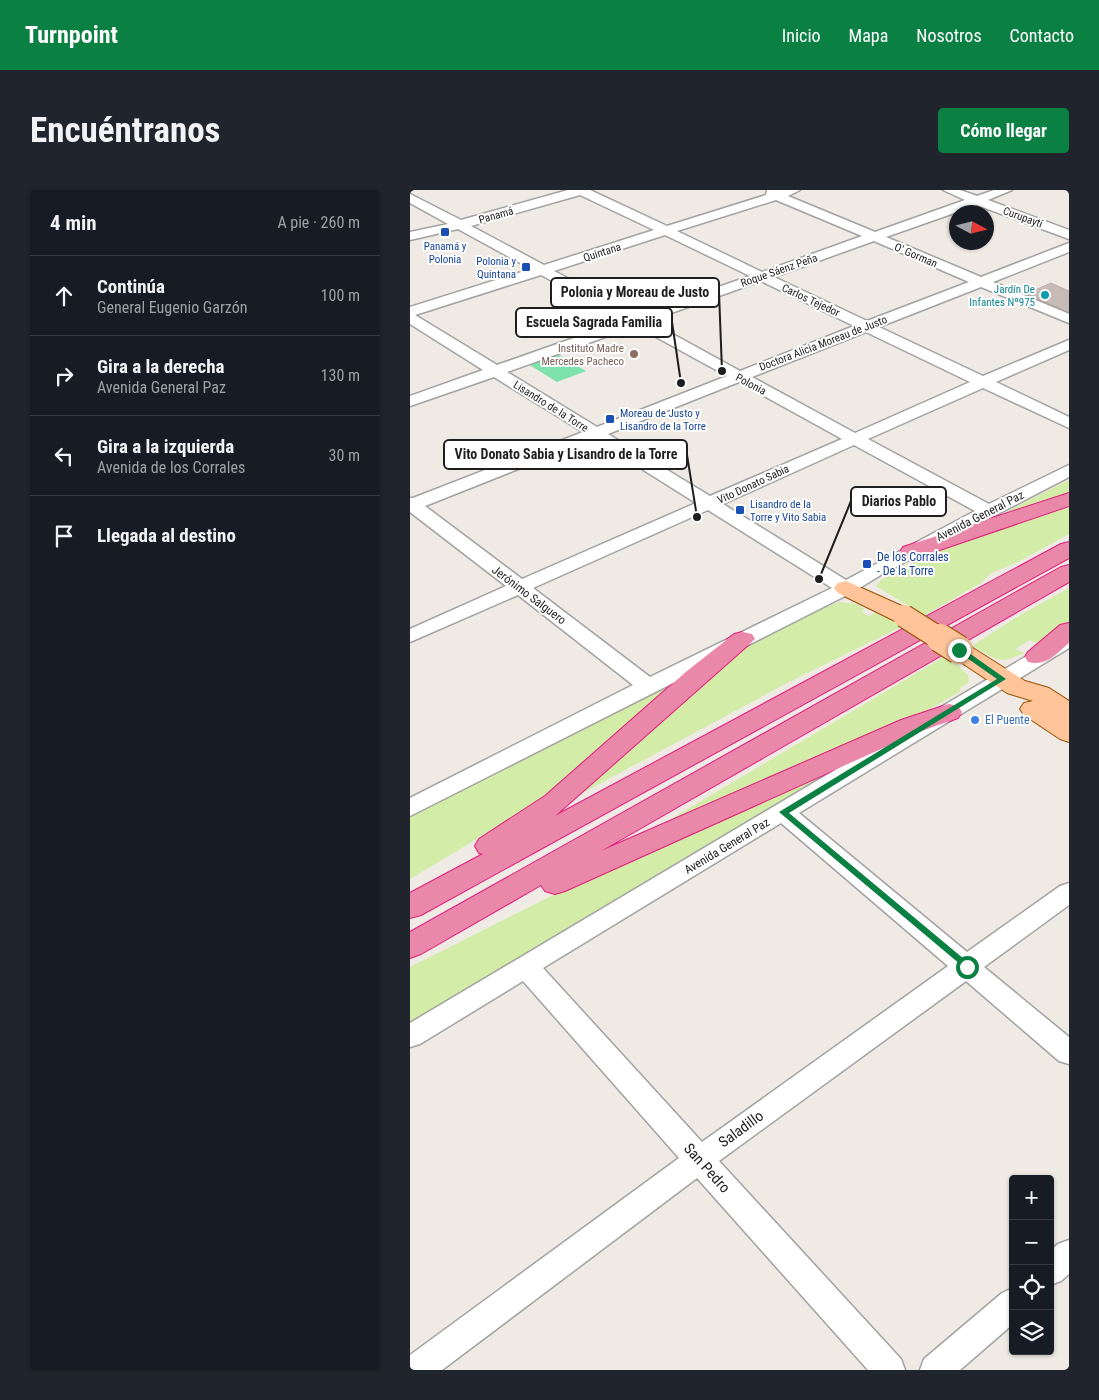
<!DOCTYPE html>
<html lang="es">
<head>
<meta charset="utf-8">
<style>
	body { margin:0; font-family:"Roboto Condensed",sans-serif; background:#20242c; color:#f1f3f6 }
	.controls { position:absolute; right:15px; bottom:15px; display:grid; overflow:hidden; border-radius:5px; box-shadow:0 1px 4px #0004 }
	.controls button { width:45px; height:45px; display:grid; place-items:center; padding:0; border:0; border-bottom:1px solid #363941; background:#171b24; color:#f1f3f6; font:25px sans-serif }
	.compass { position:absolute; left:539px; top:15px; width:45px; height:45px; border-radius:50%; background:#171b24; box-shadow:0 1px 4px #0004; rotate:97deg }
	.stop { position:absolute; width:15px; height:15px; margin:-11px; border:4px solid #0b8043; border-radius:50%; background:#fff }
	.stop.end { background:#0b8043; border-color:#fff; box-shadow:0 1px 5px #0008 }
	.list { margin:0; padding:0; list-style:none }
	h2 { display:flex; justify-content:space-between; align-items:center; height:65px; margin:0; padding:0 20px; font-size:21px }
	h2 small { font-size:16px; font-weight:400; color:#9ea1a6 }
	.list li { display:grid; grid-template-columns:32px 1fr auto; gap:15px; align-items:center; box-sizing:border-box; height:80px; padding:0 20px; border-top:1px solid #363941 }
	.list b { display:block; font-size:19px; white-space:nowrap }
	.list p { margin:0; font-size:16px; white-space:nowrap; color:#9ea1a6 }
	.list em { font-size:16px; font-style:normal; color:#9ea1a6 }
	.icon { flex:none; width:28px; height:28px; fill:none; stroke:currentColor; stroke-width:2; stroke-linecap:round; stroke-linejoin:round }
	.map { position:relative; flex:none; width:659px; height:1180px; overflow:hidden; border-radius:5px }
	header { display:flex; align-items:center; gap:30px; box-sizing:border-box; height:70px; padding:0 25px; background:#0b8043; color:#fff }
	header strong { font-size:24px }
	nav { display:flex; gap:28px; margin-inline-start:auto; font-size:18px }
	.intro { display:flex; align-items:center; justify-content:space-between; box-sizing:border-box; height:120px; padding:0 30px }
	h1 { margin:0; font-size:35px }
	.button { padding:12px 22px; border-radius:5px; background:#0b8043; color:#fff; font-size:18px; font-weight:700 }
	main { display:flex; gap:30px; padding:0 30px }
	aside { flex:1; background:#171b24; border-radius:5px; box-shadow:0 1px 4px #0004 }
	.map>svg:first-child { display:block }
	.grass { fill:#d3eca7 }
	.pitch { fill:#7ee2ad }
	.building { fill:#c7bbb7; stroke:#c2aea5 }
	.lines { fill:none; stroke-linecap:round; stroke-linejoin:round }
	.minor-casing { stroke:#a2a2a2; stroke-width:3 }
	.major-casing { stroke:#984f00; stroke-width:2 }
	.highway-casing { stroke:#e11d7d; stroke-width:2 }
	.minor { fill:#fff; fill-rule:evenodd }
	.major { fill:#ffc499; fill-rule:evenodd }
	.highway { fill:#ea88a9; fill-rule:evenodd }
	.major-bridge-far1-casing { stroke:#984f00; stroke-width:24; stroke-linecap:butt }
	.major-bridge-casing { stroke:#984f00; stroke-width:30; stroke-linecap:butt }
	.major-bridge-far1 { stroke:#ffc499; stroke-width:22 }
	.major-bridge { stroke:#ffc499; stroke-width:28 }
	.route { fill:#0b8043 }
	.transit-dot { fill:#1a4fb4; stroke:#fff; stroke-width:2 }
	.culture-dot { fill:#0f9aa8; stroke:#fff; stroke-width:2 }
	.education-dot { fill:#8d6e63; stroke:#fff; stroke-width:2 }
	.shop-dot { fill:#3f7fe0; stroke:#fff; stroke-width:2 }
	.labels { text-anchor:middle; stroke-width:4; stroke-linejoin:round; paint-order:stroke }
	.far-street-label { font-size:11px; fill:#1e1e1e; stroke:#fff }
	.far-transit-label { font-size:11px; fill:#164399; stroke:#fff; text-anchor:start }
	.far-culture-label { font-size:11px; fill:#0d838f; stroke:#fff; text-anchor:end }
	.far-education-label { font-size:11px; fill:#785e54; stroke:#fff; text-anchor:end }
	.street-label { font-size:12px; fill:#1e1e1e; stroke:#fff }
	.transit-label { font-size:12px; fill:#164399; stroke:#fff; text-anchor:start }
	.shop-label { font-size:12px; fill:#366cbe; stroke:#fff; text-anchor:start }
	.near-street-label { font-size:15px; fill:#1e1e1e; stroke:#fff }
	.leader { fill:none; stroke:#1e1e1e; stroke-width:2 }
	.callout-dot { fill:#1e1e1e; stroke:#fff; stroke-width:2 }
	.callout { fill:#fff; stroke:#1e1e1e; stroke-width:2 }
	.callout-label { font-size:14px; text-anchor:middle; font-weight:bold; fill:#1e1e1e }
</style>
</head>
<body>
<header>
<strong>Turnpoint</strong>
<nav><a>Inicio</a><a>Mapa</a><a>Nosotros</a><a>Contacto</a></nav>
</header>
<div class="intro"><h1>Encuéntranos</h1><a class="button">Cómo llegar</a></div>
<main>
<aside>
<h2>4 min<small>A pie · 260 m</small></h2>
<ul class="list">
<li><svg class="icon" aria-label="ahead" viewBox="0 0 24 24"><path d="M12 20V5M6 11l6-6 6 6"/></svg><div><b>Continúa</b><p>General Eugenio Garzón</p></div><em>100 m</em></li>
<li><svg class="icon" aria-label="right" viewBox="0 0 24 24"><path d="M7 20v-9h11M14 6l5 5-5 5"/></svg><div><b>Gira a la derecha</b><p>Avenida General Paz</p></div><em>130 m</em></li>
<li><svg class="icon" aria-label="left" viewBox="0 0 24 24"><path d="M17 20v-9H6M10 6l-5 5 5 5"/></svg><div><b>Gira a la izquierda</b><p>Avenida de los Corrales</p></div><em>30 m</em></li>
<li><svg class="icon" aria-label="arrive" viewBox="0 0 24 24"><path d="M6 21V4h12l-3 4 3 4H6"/></svg><div><b>Llegada al destino</b></div></li>
</ul>
</aside>
<div class="map">
<svg width="659" height="1180" viewBox="0 0 659 1180">
	<rect width="100%" height="100%" fill="#efeae4"/>
	<path class="grass" d="M659,290v13l-77,26z
		M659,314v30l-53,29 -25,10 -10,10 -57,33 -48,-30 5,-6 56,-30z
		M659,398v36l-30,21 -9,-5 -15,9 10,4 -19,7 -10,-1 -24,-13 45,-29z
		M430,412l17,2 8,5 -4,2 7,5 7,-3 30,12 -118,58 -210,113 174,-153 69,-34z
		M537,465l21,20 1,7 -10,7 2,2 -40,23 -267,115z
		M272,485l-127,117 -145,87v-65z
		M465,557l-465,278v-58l203,-102z"/>
	<path class="pitch" d="M147,164l29,17 -29,11 -29,-18z"/>
	<path class="building" d="M641,93l18,8v21l-43,-18z"/>
	<g class="lines">
		<g class="minor-casing">
			<path id="minor" d="M158,0h22l77,36 99,-31 1,-5h33l-12,6 87,36 90,-32 -22,-10h17l17,6 17,-6h18l-24,10 81,30v9l-92,-34 -91,32 95,40 88,-34v9l-76,30 76,32v9l-88,-36 -102,40 104,49 86,-36v10l-73,32 73,35v11l-86,-40 -115,51 121,65 80,-39v12l-185,96 -31,19 -443,224v-18l223,-113 -115,-90 -108,47v-13l96,-43 -96,-74v-14h3l170,-66 -89,-55 -84,29v-10l73,-26 -73,-46v-17l121,-38 -73,-40 -48,11v-8l38,-8 -38,-21v-9l51,26zM170,5l74,35 -110,35 -73,-39zM366,10l86,36 -100,36 -85,-41zM255,45l85,41 -112,39 -84,-44zM464,51l95,41 -102,39 -93,-44zM131,85l84,45 -128,45 -82,-50zM351,91l93,45 -114,45 -91,-50zM226,136l91,50 -130,51 -90,-55zM456,142l104,50 -115,51 -103,-56zM329,192l103,57 -132,57 -102,-62zM184,249l102,64 -174,76 -97,-73zM444,255l121,66 -129,69 -123,-76zM298,320l124,78 -182,89 -117,-89z
				M659,443v15l-270,165 168,139 93,-66 9,-3v22l-85,62 85,70v27l-10,-3 -93,-80 -247,180 182,198 4,11h-37l-171,-192 -255,192h-32v-15l269,-197 -156,-177 -103,63 -10,3v-24l652,-388zM371,633l167,143 -246,176 -159,-174z
				M659,1050v34l-8,7 -11,4v-34l8,-7z
				M603,1098v36l-53,46h-40l4,-11 78,-66z"/>
		</g>
		<g class="major-casing">
			<path id="major" d="M436,391l67,30 3,5 -3,5 -9,2 -9,-2 -57,-28 -4,-5 4,-5z
				M549,453l9,2 57,36 24,7 20,13v41l-9,-3 -36,-24 -4,-6 4,-6 9,-2 -26,-8 -57,-38 -3,-5 3,-5z"/>
		</g>
		<g class="highway-casing">
			<path id="highway" d="M659,303v13l-150,51 -8,2 -8,-2 -3,-5 3,-5z
				M659,352v16l-648,357 -11,3v-25l73,-39 -4,-1 -4,-7 4,-7 66,-43 142,-125 47,-37 9,-2 9,2 3,5 -200,177 506,-272z
				M659,375v17l-468,269 300,-131 48,-16 9,2 4,6 -4,6 -39,14 -354,159 -10,3 -10,-3 -4,-6 -120,69 -11,4v-26l651,-365z
				M659,433v20c-13,11 -23,24 -41,19l-3,-5 3,-5 32,-27z"/>
		</g>
		<use href="#minor" class="minor"/>
		<use href="#major" class="major"/>
		<use href="#highway" class="highway"/>
		<g class="major-bridge-far1-casing">
			<path id="major-bridge-far1" d="M494,426l38,24"/>
		</g>
		<g class="major-bridge-casing">
			<path id="major-bridge" d="M530,448l19,12"/>
		</g>
		<use href="#major-bridge-far1" class="major-bridge-far1"/>
		<use href="#major-bridge" class="major-bridge"/>
	</g>
	<path class="route" d="M547,458h5l44,31 -217,134 181,151 1,3 -4,3 -188,-158 218,-133 -40,-28z"/>
	<g class="transit-dot">
		<rect x="30" y="37" width="10" height="10" rx="2.5"/>
		<rect x="111" y="72" width="10" height="10" rx="2.5"/>
		<rect x="195" y="224" width="10" height="10" rx="2.5"/>
		<rect x="325" y="315" width="10" height="10" rx="2.5"/>
		<rect x="452" y="369" width="10" height="10" rx="2.5"/>
	</g>
	<circle class="culture-dot" cx="635" cy="105" r="5"/>
	<circle class="education-dot" cx="224" cy="164" r="5"/>
	<circle class="shop-dot" cx="565" cy="530" r="5"/>
	<g class="labels">
		<g class="far-street-label">
			<text transform="translate(86 25) rotate(-16)" y="4">Panamá</text>
			<text transform="translate(613 27) rotate(20)" y="4">Curupaytí</text>
			<text transform="translate(192 62) rotate(-18)" y="4">Quintana</text>
			<text transform="translate(506 65) rotate(23)" y="4">O' Gorman</text>
			<text transform="translate(369 80) rotate(-19)" y="4">Roque Sáenz Peña</text>
			<text transform="translate(401 110) rotate(25)" y="4">Carlos Tejedor</text>
			<text transform="translate(413 153) rotate(-21)" y="4">Doctora Alicia Moreau de Justo</text>
			<text transform="translate(341 194) rotate(28)" y="4">Polonia</text>
			<text transform="translate(141 216) rotate(32)" y="4">Lisandro de la Torre</text>
			<text transform="translate(343 294) rotate(-25)" y="4">Vito Donato Sabia</text>
		</g>
		<g class="far-transit-label">
			<text x="35" y="60" text-anchor="middle">Panamá y<tspan x="35" dy="13">Polonia</tspan></text>
			<text x="106" y="75" text-anchor="end">Polonia y<tspan x="106" dy="13">Quintana</tspan></text>
			<text x="210" y="227">Moreau de Justo y<tspan x="210" dy="13">Lisandro de la Torre</tspan></text>
			<text x="340" y="318">Lisandro de la<tspan x="340" dy="13">Torre y Vito Sabia</tspan></text>
		</g>
		<g class="far-culture-label">
			<text x="625" y="103">Jardín De<tspan x="625" dy="13">Infantes Nº975</tspan></text>
		</g>
		<g class="far-education-label">
			<text x="214" y="162">Instituto Madre<tspan x="214" dy="13">Mercedes Pacheco</tspan></text>
		</g>
		<g class="street-label">
			<text transform="translate(570 326) rotate(-27)" y="4">Avenida General Paz</text>
			<text transform="translate(119 405) rotate(37)" y="4">Jerónimo Salguero</text>
			<text transform="translate(317 656) rotate(-31)" y="4">Avenida General Paz</text>
		</g>
		<g class="transit-label">
			<text x="467" y="371">De los Corrales<tspan x="467" dy="14">- De la Torre</tspan></text>
		</g>
		<g class="shop-label">
			<text x="575" y="534">El Puente</text>
		</g>
		<g class="near-street-label">
			<text transform="translate(331 939) rotate(-36)" y="5">Saladillo</text>
			<text transform="translate(297 978) rotate(48)" y="5">San Pedro</text>
		</g>
	</g>
	<path class="leader" d="M312 181L309 102M271 193L262 132M287 327L277 265M409 389L441 311"/>
	<g class="callout-dot">
		<circle cx="312" cy="181" r="5"/>
		<circle cx="271" cy="193" r="5"/>
		<circle cx="287" cy="327" r="5"/>
		<circle cx="409" cy="389" r="5"/>
	</g>
	<g class="callout">
		<rect x="141" y="88" width="168" height="29" rx="5"/>
		<rect x="106" y="118" width="156" height="29" rx="5"/>
		<rect x="34" y="250" width="243" height="29" rx="5"/>
		<rect x="441" y="297" width="95" height="29" rx="5"/>
	</g>
	<g class="callout-label">
		<text x="225" y="107">Polonia y Moreau de Justo</text>
		<text x="184" y="137">Escuela Sagrada Familia</text>
		<text x="156" y="269">Vito Donato Sabia y Lisandro de la Torre</text>
		<text x="489" y="316">Diarios Pablo</text>
	</g>
</svg>
<div class="controls">
<button>+</button>
<button>−</button>
<button><svg class="icon" aria-label="locate" viewBox="0 0 24 24"><circle cx="12" cy="12" r="6"/><path d="M12 2v4M12 18v4M2 12h4M18 12h4"/></svg></button>
<button><svg class="icon" aria-label="layers" viewBox="0 0 24 24"><path d="M12 4l9 5-9 5-9-5zM3 14l9 5 9-5"/></svg></button>
</div>
<svg class="compass" viewBox="-18 -18 36 36"><path d="M0-13l5 13h-10z" fill="#e53935"/><path d="M0 13l5-13h-10z" fill="#9ea1a6"/></svg>
<div class="stop" style="left:557px;top:777px"></div>
<div class="stop end" style="left:549px;top:460px"></div>
</div>
</main>
</body>
</html>
